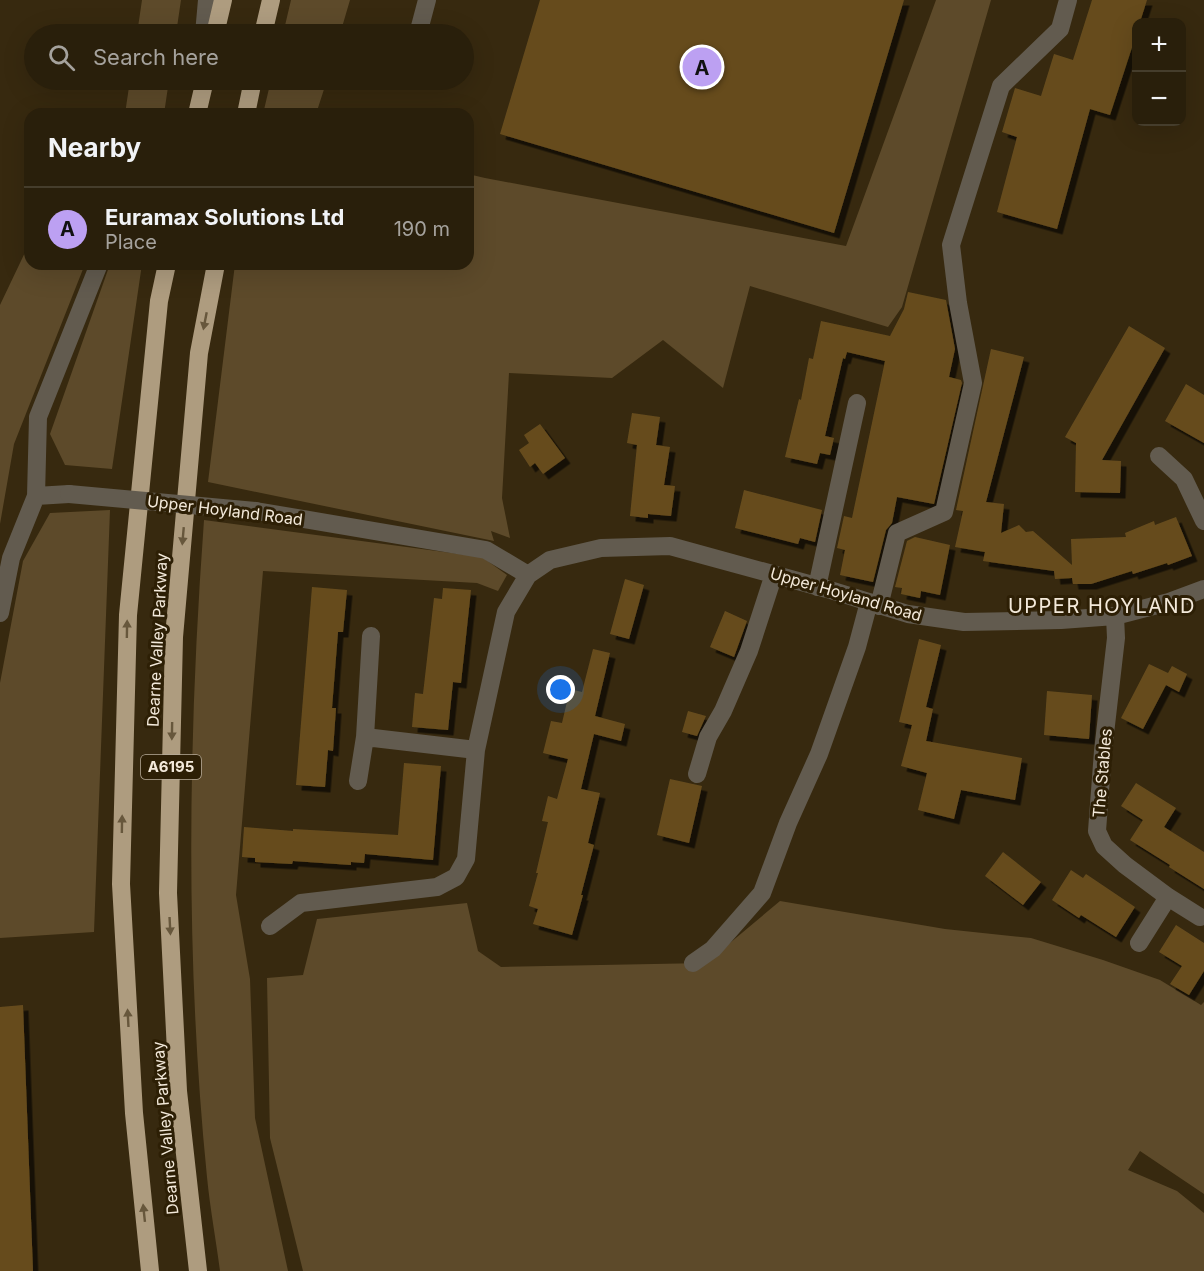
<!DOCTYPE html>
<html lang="en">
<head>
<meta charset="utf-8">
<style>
	body { margin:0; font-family:Inter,sans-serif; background:#312714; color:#f1f3f6 }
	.controls { position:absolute; right:18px; top:18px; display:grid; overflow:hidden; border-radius:12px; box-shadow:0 6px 24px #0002 }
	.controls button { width:54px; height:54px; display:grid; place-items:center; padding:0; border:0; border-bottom:2px solid #453d2c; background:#291f0b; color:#f1f3f6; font:30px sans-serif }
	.you { position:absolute; left:561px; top:690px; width:21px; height:21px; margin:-15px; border:4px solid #fff; border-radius:50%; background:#1a73e8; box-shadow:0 0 0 9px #1a73e833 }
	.badge { display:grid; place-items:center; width:39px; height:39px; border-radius:50%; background:#bca0f2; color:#111; font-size:20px; font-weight:700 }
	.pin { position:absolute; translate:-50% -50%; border:3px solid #fff; box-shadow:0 2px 6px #0006 }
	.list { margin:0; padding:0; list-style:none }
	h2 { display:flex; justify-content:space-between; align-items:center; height:78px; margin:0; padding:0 24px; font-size:26px }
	h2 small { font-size:20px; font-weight:400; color:#a5a29d }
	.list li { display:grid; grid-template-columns:39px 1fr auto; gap:18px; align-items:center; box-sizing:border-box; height:84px; padding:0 24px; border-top:2px solid #453d2c }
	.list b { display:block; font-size:22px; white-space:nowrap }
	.list p { margin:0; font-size:20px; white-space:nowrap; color:#a5a29d }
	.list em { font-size:20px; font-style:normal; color:#a5a29d }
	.icon { flex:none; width:33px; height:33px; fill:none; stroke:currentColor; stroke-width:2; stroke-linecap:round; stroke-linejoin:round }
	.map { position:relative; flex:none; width:1204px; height:1271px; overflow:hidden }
	.search { position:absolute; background:#291f0b; box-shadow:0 6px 24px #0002; left:24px; top:24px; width:450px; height:66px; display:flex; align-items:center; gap:15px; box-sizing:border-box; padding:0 21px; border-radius:33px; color:#a5a29d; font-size:22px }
	.panel { position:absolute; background:#291f0b; box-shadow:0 6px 24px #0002; left:24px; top:108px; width:450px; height:162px; border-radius:18px }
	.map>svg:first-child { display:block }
	.green { fill:#5d4a2a }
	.building { fill:#664c1e; filter:url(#shadow) }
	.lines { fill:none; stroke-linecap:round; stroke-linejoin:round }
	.minor { stroke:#625b4f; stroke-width:18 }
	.highway { stroke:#ae9c7f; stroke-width:18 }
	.minor-bridge { stroke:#625b4f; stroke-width:18 }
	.oneway { fill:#67573c }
	.labels { text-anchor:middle; stroke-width:6; stroke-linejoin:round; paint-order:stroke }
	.shield { fill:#2d1f05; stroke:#b8ac9a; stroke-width:1.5 }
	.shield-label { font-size:15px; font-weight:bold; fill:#f3e9da }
	.street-label { font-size:16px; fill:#f3e9da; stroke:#2d1f05 }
	.quarter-label { font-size:20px; letter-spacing:1.5px; fill:#f3e9da; stroke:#2d1f05 }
</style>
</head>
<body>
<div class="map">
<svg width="1204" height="1271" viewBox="0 0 1204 1271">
	<defs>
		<filter id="shadow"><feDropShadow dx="5.5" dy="5.5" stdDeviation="0" flood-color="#0009"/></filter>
	</defs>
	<rect width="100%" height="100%" fill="#37290f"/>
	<path class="green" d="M142,0h39l-5,34h-39z
		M291,0h59l-10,34h-57z
		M936,0h55l-89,307 -14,20 -138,-41 -27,102 -60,-48 -51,38 -103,-5 -7,125 8,40 -19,-7 3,10 -286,-59 27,-218h233v-90l17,4 361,68z
		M130,80h39l-5,34h-39z
		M271,80h56l-11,34h-53z
		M30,242v22h55l-71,180 -14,80v-219z
		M110,264h32l-30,205 -47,-4 -15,-31z
		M110,510l-16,422 -94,6v-255l23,-122 27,-48z
		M204,520l278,37 25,18 -9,16 -21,-8 -214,-12 -27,324 14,84 5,139 33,153h-68c-4,-31 -10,-63 -13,-94 -22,-219 -19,-439 -3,-657z
		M780,901l165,28 86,9 72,22 57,20 41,25 3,-3v192l-64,-43 -12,19 49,21 27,22v58h-901l-33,-133 -3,-160 36,-3 14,-56 150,-16 11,48 23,16 205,-4z"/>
	<path class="building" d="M540,0h364l-70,233 -334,-99z
		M1092,0h55l-7,22h-3v10l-27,83 -20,-6 -33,120 -60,-17 20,-75 -15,-5 13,-44 26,8 13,-42 19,6z
		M908,292l38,8 9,49 -6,28 12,3 1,3 -28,121 -37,-7 -5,26 -6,7 -13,52 -33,-7 5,-25 -8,-2 7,-32 8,2 33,-157 -38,-9 -2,7 -2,-1 -18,78 9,2 -4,17 -10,-2 -3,11 -32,-7 14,-58 2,1 8,-42 4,1 8,-38 69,15 14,-27z
		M1129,326l36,22 -63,112 19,1 -1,32 -45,-1 1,-49 -11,-6z
		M991,349l33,8 -38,145 18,2 -3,29 18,-8 7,7 7,-1 39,34 -1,-26 55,-2 -1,-4 29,-12 1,4 21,-8 16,39 -24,9 -1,-2 -34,11 -1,-3 -41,13h-18l-1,-6 -17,1 -1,-8 -71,-10 2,-9 -30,-5 8,-36 -7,-1z
		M1186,384l18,11v48l-39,-22z
		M632,413l28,4 -4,28 14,2 -6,38 11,1 -4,30 -23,-2v4l-18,-2 7,-71 -10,-2z
		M540,424l25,34 -22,16 -8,-11 -5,4 -11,-17 10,-7 -5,-8z
		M744,490l78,20 -7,32 -15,-4 -2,6 -63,-16z
		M915,537l35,8 -10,50 -19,-4 -1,7 -19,-4 1,-6 -7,-1 12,-46z
		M625,579l19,6 -15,54 -19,-5z
		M312,587l35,3 -4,42h-5l-6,76h4l-3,43 -5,-1 -3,37 -29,-2z
		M443,588l28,2 -10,93 -8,-1 -5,48 -36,-3 3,-34 8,1 11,-96 8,1z
		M725,611l22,10 -13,36 -24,-10z
		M919,639l22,6 -15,62 7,2 -7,32 96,17 -7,42 -54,-10 -7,29 -36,-9 9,-37 -26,-7 11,-41 -13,-3z
		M593,649l17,4 -15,63 30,8 -4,17 -27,-7 -13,55 19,4 -12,50 6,2 -13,50h2l-11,40 -39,-11 5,-15 -9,-3 9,-33h-2l12,-51 -6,-1 6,-25 9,3 11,-40 -25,-6 8,-32 11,2 8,-34 12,3z
		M1149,664l19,9 4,-7 15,8 -8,18 -13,-7 -23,44 -22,-11z
		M1047,691l45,4 -3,44 -45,-4z
		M688,711l18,5 -9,20 -15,-4z
		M404,763l37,3 -8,94 -68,-6 -1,9 -13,-1v3l-58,-4 -1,3 -37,-2v-4l-13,-1 2,-30 49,4v-2l105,6z
		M670,779l32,7 -13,57 -32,-8z
		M1136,783l40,25 -12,19 40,25v37l-35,-22 1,-2 -40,-25 13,-20 -22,-14z
		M1003,852l38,30 -18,23 -38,-29z
		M1071,870l12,8 3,-4 49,33 -19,30 -35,-22 -2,3 -27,-18z
		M1176,925l28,18v28l-15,24 -19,-11 12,-18 -23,-14z
		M23,1005l10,266h-33v-264z"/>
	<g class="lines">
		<path class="minor" d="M204,34l3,-34
			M418,34l9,-34
			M1159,456l25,23 20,42
			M36,496l2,-79 61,-153
			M256,511l230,39 42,25
			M817,587l40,-184
			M879,606l18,-73 47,-21 29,-129 -15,-80 -7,-58 50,-159 59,-57 8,-29
			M0,613l11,-55 25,-62 33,-2
			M1115,616l1,22 -13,113 -6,80 7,15 21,19 43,32 32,20
			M365,737l111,13
			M697,774l11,-37 15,-26 26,-60 25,-77
			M358,781l7,-44 6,-101
			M270,926l31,-23 136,-16 19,-10 10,-18 10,-109 30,-138 22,-37 22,-15 51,-12 69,-2 157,43 81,25 56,8 97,-2 54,-4 54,-14 35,-13
			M1139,943l29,-46
			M693,963l20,-14 49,-56 26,-70 31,-69 38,-107 12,-45"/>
		<path class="highway" d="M215,34l8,-34
			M263,34l8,-34
			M197,114l8,-34
			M246,114l7,-34
			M150,1271l-16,-158 -13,-229 7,-269 31,-314 8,-37
			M198,1271l-20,-180 -10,-198 6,-256 25,-284 17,-89"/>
		<path class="minor-bridge" d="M69,494l187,17"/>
	</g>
	<defs><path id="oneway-solid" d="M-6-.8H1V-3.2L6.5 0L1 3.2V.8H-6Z" transform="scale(1.5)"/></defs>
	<g class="oneway">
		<use href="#oneway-solid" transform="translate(205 321) rotate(101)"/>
		<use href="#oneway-solid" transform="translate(183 536) rotate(95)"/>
		<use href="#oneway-solid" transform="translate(127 629) rotate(-89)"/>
		<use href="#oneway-solid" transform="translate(172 731) rotate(91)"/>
		<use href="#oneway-solid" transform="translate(122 824) rotate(-89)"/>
		<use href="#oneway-solid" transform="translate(170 926) rotate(87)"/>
		<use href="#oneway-solid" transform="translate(128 1018) rotate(-93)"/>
		<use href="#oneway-solid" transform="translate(144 1213) rotate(-96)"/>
	</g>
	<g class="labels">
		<rect class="shield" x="141" y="755" width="60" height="24" rx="4.5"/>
		<g class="shield-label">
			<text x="171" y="772">A6195</text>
		</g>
		<g class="street-label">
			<text transform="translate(225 510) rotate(7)" y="6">Upper Hoyland Road</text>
			<text transform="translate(846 594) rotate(16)" y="6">Upper Hoyland Road</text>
			<text transform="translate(157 640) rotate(-87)" y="6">Dearne Valley Parkway</text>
			<text transform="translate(1102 773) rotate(-85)" y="6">The Stables</text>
			<text transform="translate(165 1128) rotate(-95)" y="6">Dearne Valley Parkway</text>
		</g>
		<g class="quarter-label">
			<text x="1102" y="613">UPPER HOYLAND</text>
		</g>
	</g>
</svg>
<div class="controls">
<button>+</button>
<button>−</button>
</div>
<div class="you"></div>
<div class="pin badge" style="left:702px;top:67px">A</div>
<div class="search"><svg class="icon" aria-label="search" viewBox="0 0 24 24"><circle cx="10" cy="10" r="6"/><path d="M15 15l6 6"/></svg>Search here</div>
<section class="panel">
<h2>Nearby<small></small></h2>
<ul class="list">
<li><span class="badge">A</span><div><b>Euramax Solutions Ltd</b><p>Place</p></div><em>190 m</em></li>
</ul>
</section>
</div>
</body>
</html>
